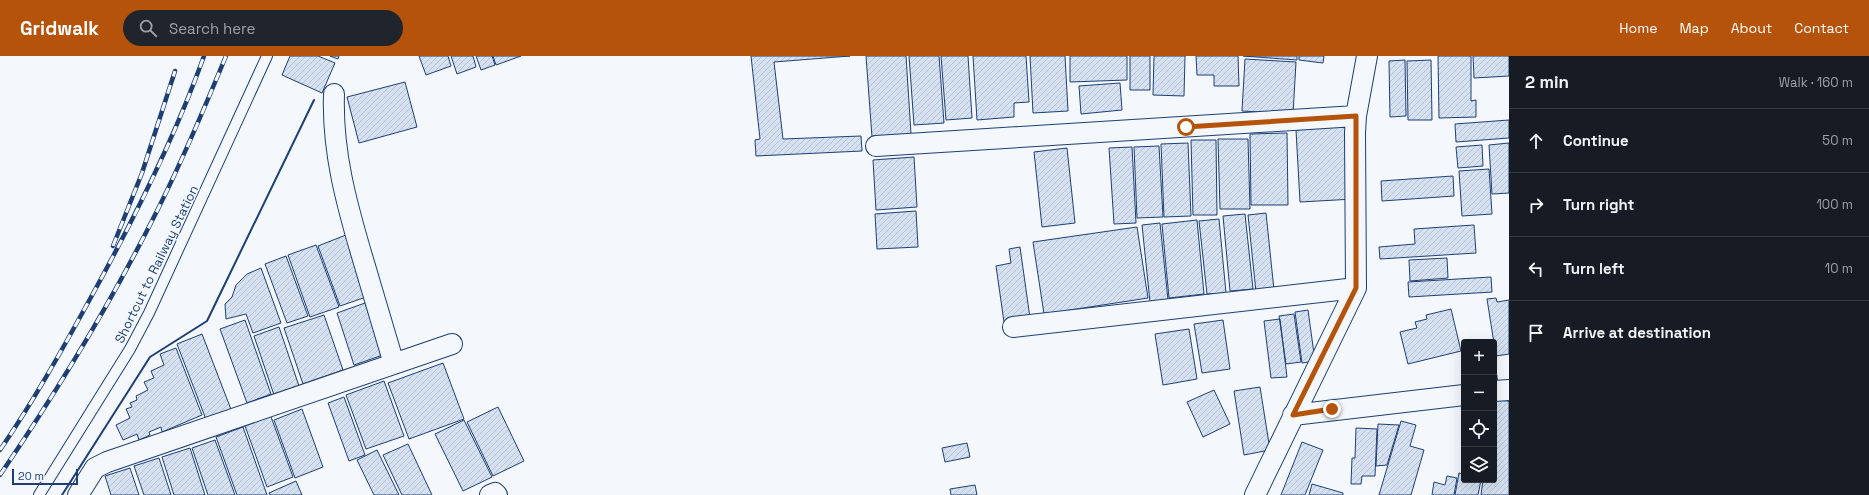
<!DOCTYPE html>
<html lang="en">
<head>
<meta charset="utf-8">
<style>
	body { margin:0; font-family:"Space Grotesk",sans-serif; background:#20242c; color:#f1f3f6 }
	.controls { position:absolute; right:12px; bottom:12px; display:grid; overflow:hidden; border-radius:4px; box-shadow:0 4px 16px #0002 }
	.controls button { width:36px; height:36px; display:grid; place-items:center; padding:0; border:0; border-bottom:1px solid #363941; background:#171b24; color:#f1f3f6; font:20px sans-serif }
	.scale { position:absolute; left:12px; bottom:10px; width:66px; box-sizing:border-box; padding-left:4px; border:2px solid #1d3f73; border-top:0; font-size:11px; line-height:14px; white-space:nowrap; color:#1d3f73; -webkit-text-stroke:3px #f4f7fb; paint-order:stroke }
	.stop { position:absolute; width:12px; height:12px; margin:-9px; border:3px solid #b45309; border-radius:50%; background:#fff }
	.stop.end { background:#b45309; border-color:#fff; box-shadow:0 1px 4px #0008 }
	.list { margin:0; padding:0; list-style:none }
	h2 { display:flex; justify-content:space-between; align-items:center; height:52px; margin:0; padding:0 16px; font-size:17px }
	h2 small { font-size:13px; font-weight:400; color:#9ea1a6 }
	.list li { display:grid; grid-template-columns:26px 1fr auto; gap:12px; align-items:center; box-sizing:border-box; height:64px; padding:0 16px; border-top:1px solid #363941 }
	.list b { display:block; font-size:15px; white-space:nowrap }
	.list em { font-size:13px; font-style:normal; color:#9ea1a6 }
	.icon { flex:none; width:22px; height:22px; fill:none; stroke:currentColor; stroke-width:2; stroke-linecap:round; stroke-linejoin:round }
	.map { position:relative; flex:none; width:1509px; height:439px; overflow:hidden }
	header { display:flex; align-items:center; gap:24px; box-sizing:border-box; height:56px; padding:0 20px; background:#b45309; color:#fff }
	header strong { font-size:19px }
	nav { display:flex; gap:22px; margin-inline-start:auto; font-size:14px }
	.search { width:280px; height:36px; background:#20242c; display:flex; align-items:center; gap:10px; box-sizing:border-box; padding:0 14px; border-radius:22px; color:#9ea1a6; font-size:15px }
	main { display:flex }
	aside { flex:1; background:#171b24 }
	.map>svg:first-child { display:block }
	.building { fill:url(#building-hatch); stroke:#1d3f73 }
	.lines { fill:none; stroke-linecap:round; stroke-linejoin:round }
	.service-casing { stroke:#1d3f73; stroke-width:12 }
	.minor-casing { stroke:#1d3f73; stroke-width:22 }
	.service { stroke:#f4f7fb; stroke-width:10 }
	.minor { stroke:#f4f7fb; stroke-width:20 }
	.rail-casing { stroke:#1d3f73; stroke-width:4.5 }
	.rail { stroke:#f4f7fb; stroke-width:3; stroke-dasharray:9; stroke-linecap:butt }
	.wall { stroke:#1d3f73; stroke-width:2 }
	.route { stroke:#b45309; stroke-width:5 }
	.labels { text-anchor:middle; stroke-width:3; stroke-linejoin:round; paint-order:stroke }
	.street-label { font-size:13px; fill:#1d3f73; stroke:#f4f7fb }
</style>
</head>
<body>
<header>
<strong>Gridwalk</strong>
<div class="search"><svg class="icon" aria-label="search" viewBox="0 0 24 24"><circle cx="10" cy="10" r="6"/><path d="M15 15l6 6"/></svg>Search here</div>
<nav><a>Home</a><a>Map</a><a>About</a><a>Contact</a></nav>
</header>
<main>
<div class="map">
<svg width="1509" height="439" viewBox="0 0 1509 439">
	<defs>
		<pattern id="building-hatch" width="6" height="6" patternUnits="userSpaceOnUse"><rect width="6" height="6" fill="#d5e0f0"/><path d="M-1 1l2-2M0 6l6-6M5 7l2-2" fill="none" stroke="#b6c1d1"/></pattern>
	</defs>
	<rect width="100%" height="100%" fill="#f4f7fb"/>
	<path class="building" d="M290,0h28l17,7 -13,30 -40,-18z
		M330,0h9l-1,3z
		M419,0h29l3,10 -25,9z
		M451,0h22l3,11 -19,7z
		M476,0h16l3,9 -14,5z
		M493,0h28l-25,9z
		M751,0h99l-76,6 9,77 78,-3 1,15 -106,5 -1,-16 5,-1z
		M866,0h40l5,78 -39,3z
		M909,0h30l5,67 -30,2z
		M941,0h27l4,62 -26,2z
		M973,0h53l3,46 -15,1v14l-37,3z
		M1030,0h35l3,55 -35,2z
		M1070,0h57v24l-57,2z
		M1130,0h20v34h-20z
		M1154,0h31l-1,40 -31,-1z
		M1196,0h42l1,30h-25v-11h-17z
		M1243,0h54v4z
		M1299,0h25l-1,7 -24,-3z
		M1438,0h33v45l5,-1v17l-37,1z
		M1473,0h36v20l-35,2z
		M1245,3l51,3 -3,52 -51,-3z
		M1405,4l1,56 -16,1 -1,-56z
		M1431,4l1,60h-24l-1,-59z
		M405,26l12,45 -58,16 -12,-46z
		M1120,27l2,27 -41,4 -2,-28z
		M1509,64v18l-53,4 -1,-18z
		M1350,70l4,73 -54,3 -4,-72z
		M1287,77l1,72h-37l-1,-71z
		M1218,83h30l2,70h-30z
		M1191,84h25l1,75h-24z
		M1188,87l3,73 -27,1 -3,-73z
		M1509,87v50l-17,1 -3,-49z
		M1482,89l1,21 -25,2 -2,-21z
		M1159,90l4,71 -26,1 -3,-71z
		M1132,91l4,76 -22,1 -5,-76z
		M1067,92l8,75 -33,4 -8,-75z
		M914,101l3,50 -41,3 -3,-50z
		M1489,113l3,45 -30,2 -3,-45z
		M1453,120l1,20 -72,5 -1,-20z
		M916,155l2,36 -41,2 -2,-35z
		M1266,157l8,77 -18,2 -8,-77z
		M1245,158l8,75 -23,2 -7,-75z
		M1219,163l7,74 -19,1 -8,-73z
		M1197,164l7,74 -35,4 -7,-74z
		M1160,167l8,77 -18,2 -8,-77z
		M1474,169l2,28 -96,6 -1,-12 36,-3 -1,-15z
		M1137,171l11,71 -104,16 -11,-72z
		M346,179l23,61 -29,10 -22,-60z
		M316,189l23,62 -29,10 -22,-62z
		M1020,191l10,71 -26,4 -8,-56 15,-3 -2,-14z
		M286,200l22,60 -21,7 -22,-59z
		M1447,202l1,20 -38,3 -1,-21z
		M261,212l20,55 -28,10 -7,-19 -20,5 -1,-15 7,-7 4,-12 11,-11z
		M1491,221l1,15 -83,5 -1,-15z
		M1496,242l1,4 12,-2v54l-13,2 -9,-57z
		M365,247l18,52 -29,10 -17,-52z
		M1451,253l10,42 -53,13 -8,-32 17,-4 -2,-6 12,-3 -1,-4z
		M1308,254l7,51 -13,2 -7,-51z
		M1294,258l7,48 -15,2 -7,-48z
		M324,259l19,55 -40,14 -19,-56z
		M1280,263l7,58 -16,1 -7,-57z
		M245,264l26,74 -24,9 -27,-74z
		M1223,264l7,49 -28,4 -8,-49z
		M279,271l21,62 -25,9 -21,-62z
		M1189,273l8,50 -34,6 -8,-51z
		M202,278l30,78 -25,10 -30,-78z
		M176,292l26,67 -40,17 -1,-5 -12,5 1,3 -11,5 -2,-6 -14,6 -7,-15 14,-7 -4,-9 6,-2 -2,-4 7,-3 -1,-4 12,-6 -4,-8 10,-4 -3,-7 13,-6 -4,-11z
		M1494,300l4,28h-4z
		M443,307l21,56 -55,20 -21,-56z
		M384,325l20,55 -38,13 -20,-54z
		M1260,331l10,63 -26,5 -10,-64z
		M1214,334l16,34 -27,13 -16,-35z
		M344,341l21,58 -16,6 -21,-58z
		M1494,344l15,1v94h-28l2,-15h11z
		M498,351l26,54 -31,15 -26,-54z
		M302,353l21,58 -28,11 -21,-58z
		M270,358l23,63 -26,10 -23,-64z
		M464,364l28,57 -29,14 -28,-57z
		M1401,365l15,4 -6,21 14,4 -13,45h-32z
		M1378,368l21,1 -12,40 -11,1z
		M243,371l24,68h-30l-21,-58z
		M1356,372l21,1 -2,47h-13l-1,8h-10l1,-26h3z
		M215,384l20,55h-27l-16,-47z
		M1302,386l21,8 -18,45h-24z
		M967,387l3,14 -25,5 -3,-14z
		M408,388l24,51h-30l-19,-40z
		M190,392l15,47h-31l-12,-38z
		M377,394l22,45h-25l-17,-35z
		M159,402l12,37h-27l-10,-29z
		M130,412l9,27h-28l-6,-19z
		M1459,417l5,1v6h17l-3,15h-23z
		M1447,420l10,2 -3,17h-22l2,-13 11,3z
		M296,425l6,14h-32l-1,-2z
		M1312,428l31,9v2h-34z
		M975,429l2,10h-26l-1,-6z"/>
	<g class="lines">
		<g class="service-casing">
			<path id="service" d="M39,439l91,-146 19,-36 118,-257"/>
		</g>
		<g class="minor-casing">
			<path id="minor" d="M334,38c-2,56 12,108 28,162 11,36 21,72 32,108
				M876,90l480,-30
				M1013,271l343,-39
				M1494,335l15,-1
				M1293,359l171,-20
				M78,439l17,-27 12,-6 345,-118
				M490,439l5,-2 2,2
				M1255,439l101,-207 -1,-155 1,-17 11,-60"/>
		</g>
		<use href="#service" class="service"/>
		<use href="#minor" class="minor"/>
		<g class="rail-casing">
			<path id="rail" d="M113,190l29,-73 33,-102
				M0,394c33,-48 62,-100 90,-151 43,-78 84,-159 114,-243
				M0,419c58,-85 112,-174 158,-266 25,-50 47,-102 68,-153"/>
		</g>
		<use href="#rail" class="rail"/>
		<path class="wall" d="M62,439l88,-138 57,-36 107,-221"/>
	</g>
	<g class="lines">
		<path class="route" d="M1186,71l170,-11v172l-63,127 39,-6"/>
	</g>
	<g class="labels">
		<g class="street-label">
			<text transform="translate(156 208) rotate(-64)" y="5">Shortcut to Railway Station</text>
		</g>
	</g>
</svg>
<div class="controls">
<button>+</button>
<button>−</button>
<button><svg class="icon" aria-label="locate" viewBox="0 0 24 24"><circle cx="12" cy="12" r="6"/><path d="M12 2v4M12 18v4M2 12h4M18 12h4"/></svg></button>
<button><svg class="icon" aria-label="layers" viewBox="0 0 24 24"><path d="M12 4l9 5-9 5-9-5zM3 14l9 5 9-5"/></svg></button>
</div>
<div class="scale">20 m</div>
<div class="stop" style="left:1186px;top:71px"></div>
<div class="stop end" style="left:1332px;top:353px"></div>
</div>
<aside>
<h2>2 min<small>Walk · 160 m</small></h2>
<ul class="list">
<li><svg class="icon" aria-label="ahead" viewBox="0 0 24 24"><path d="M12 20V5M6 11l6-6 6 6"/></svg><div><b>Continue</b></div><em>50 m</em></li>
<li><svg class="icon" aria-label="right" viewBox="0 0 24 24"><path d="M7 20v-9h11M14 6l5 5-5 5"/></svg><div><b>Turn right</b></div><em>100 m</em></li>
<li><svg class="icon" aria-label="left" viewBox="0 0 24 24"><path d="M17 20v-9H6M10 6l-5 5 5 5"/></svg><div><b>Turn left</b></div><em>10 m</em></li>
<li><svg class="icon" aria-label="arrive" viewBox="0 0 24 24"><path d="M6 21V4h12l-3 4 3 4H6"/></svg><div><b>Arrive at destination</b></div></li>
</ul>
</aside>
</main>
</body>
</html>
